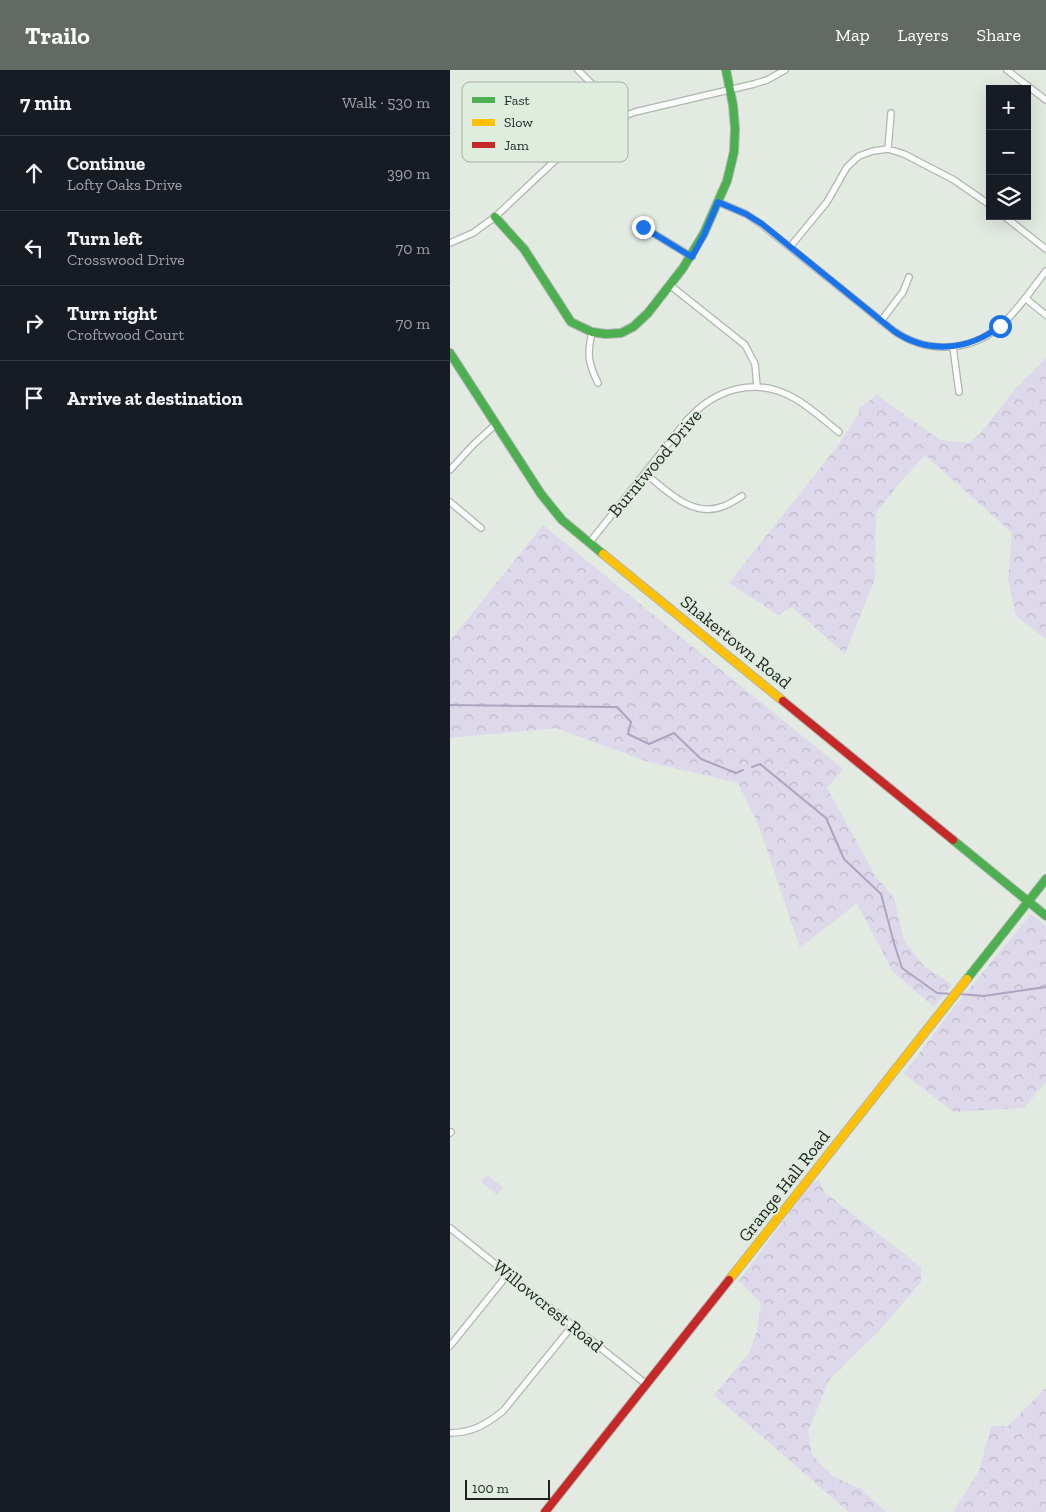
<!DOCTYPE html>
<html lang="en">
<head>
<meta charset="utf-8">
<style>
	body { margin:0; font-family:"Zilla Slab",serif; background:#20242c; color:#f1f3f6 }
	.controls { position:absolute; right:15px; top:15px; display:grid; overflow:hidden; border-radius:0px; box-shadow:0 5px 20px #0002 }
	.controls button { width:45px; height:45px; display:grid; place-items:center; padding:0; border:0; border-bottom:1px solid #363941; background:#171b24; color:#f1f3f6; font:25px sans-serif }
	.scale { position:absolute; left:15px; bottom:12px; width:85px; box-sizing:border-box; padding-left:5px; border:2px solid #1e231e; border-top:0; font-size:14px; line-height:18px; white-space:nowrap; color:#1e231e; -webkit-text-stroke:4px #dfeddf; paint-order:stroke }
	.stop { position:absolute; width:15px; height:15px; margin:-11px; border:4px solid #1a73e8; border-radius:50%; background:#fff }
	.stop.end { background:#1a73e8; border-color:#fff; box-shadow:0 1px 5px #0008 }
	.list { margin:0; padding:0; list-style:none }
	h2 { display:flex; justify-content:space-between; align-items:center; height:65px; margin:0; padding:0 20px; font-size:21px }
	h2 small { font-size:16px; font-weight:400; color:#9ea1a6 }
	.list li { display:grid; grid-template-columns:32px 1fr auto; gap:15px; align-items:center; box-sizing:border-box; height:75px; padding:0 20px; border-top:1px solid #363941 }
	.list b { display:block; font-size:19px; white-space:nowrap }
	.list p { margin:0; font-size:16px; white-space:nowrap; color:#9ea1a6 }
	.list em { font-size:16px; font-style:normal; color:#9ea1a6 }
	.icon { flex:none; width:28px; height:28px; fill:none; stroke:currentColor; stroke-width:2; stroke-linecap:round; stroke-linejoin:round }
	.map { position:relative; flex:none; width:596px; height:1442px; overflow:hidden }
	header { display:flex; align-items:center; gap:30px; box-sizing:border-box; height:70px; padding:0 25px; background:#636963; color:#fff }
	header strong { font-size:24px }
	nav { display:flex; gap:28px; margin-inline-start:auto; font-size:18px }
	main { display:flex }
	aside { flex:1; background:#171b24 }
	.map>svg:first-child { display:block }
	.green { fill:#ded9ea }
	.forest { fill:url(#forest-crowns) }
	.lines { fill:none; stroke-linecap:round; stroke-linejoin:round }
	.stream { stroke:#aea4c0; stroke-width:2 }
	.street-casing { stroke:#afb5af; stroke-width:8 }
	.fast-casing { stroke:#afb5af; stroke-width:10 }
	.slow-casing { stroke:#afb5af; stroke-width:10 }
	.jam-casing { stroke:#afb5af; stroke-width:10 }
	.street { stroke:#fbfcfb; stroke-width:5.5 }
	.fast { stroke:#4caf50; stroke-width:8 }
	.slow { stroke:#ffc107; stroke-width:8 }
	.jam { stroke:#c62828; stroke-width:8 }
	.route { stroke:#1a73e8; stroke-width:6 }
	.labels { text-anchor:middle; stroke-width:4; stroke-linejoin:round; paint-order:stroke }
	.street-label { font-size:18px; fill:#1e231e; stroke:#dfeddf }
	.key { fill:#dfeddf; stroke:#a5b0a5; stroke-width:1 }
	.key-label { font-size:14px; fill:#1e231e }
</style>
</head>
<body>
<header>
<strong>Trailo</strong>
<nav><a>Map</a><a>Layers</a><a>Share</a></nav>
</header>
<main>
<aside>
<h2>7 min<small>Walk · 530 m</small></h2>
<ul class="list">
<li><svg class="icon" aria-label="ahead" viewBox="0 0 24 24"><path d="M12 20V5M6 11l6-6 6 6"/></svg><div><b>Continue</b><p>Lofty Oaks Drive</p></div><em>390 m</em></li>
<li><svg class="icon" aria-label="left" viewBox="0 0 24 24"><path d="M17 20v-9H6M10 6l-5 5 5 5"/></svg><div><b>Turn left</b><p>Crosswood Drive</p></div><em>70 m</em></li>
<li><svg class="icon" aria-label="right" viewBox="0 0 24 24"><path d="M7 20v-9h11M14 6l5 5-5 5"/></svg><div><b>Turn right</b><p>Croftwood Court</p></div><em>70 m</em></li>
<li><svg class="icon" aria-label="arrive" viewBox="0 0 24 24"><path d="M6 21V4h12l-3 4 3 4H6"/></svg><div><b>Arrive at destination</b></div></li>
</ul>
</aside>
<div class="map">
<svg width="596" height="1442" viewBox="0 0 596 1442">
	<defs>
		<pattern id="forest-crowns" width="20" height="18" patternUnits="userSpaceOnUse" patternTransform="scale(1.25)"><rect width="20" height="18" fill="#ded9ea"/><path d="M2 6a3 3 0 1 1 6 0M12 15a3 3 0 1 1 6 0" fill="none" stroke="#bebac8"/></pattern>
	</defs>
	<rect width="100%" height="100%" fill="#e2eae2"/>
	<path class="green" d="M37,1105l16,12 -6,8 -16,-13z"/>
	<path class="forest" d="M596,288v281l-30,-23 -8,-36 4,-47 -87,-78 -27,30 -22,28 -1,66 -30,75 -53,-47 -14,8 -49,-32 107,-135 23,-34v-6l18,-13 63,45 29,3 11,-9 36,-46z
		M93,455l300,244 -16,19 49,89 18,21 10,42 19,25 29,20 -18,22 -41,-35 -36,-69 -57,45 -41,-122 -21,-43 -90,-21 -92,-34 -106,10v-97z
		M581,844l15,12v156l-22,26 -70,4 -50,-38 47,-63z
		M369,1110l5,12 97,75v15l-42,49 -50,49 -21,51 4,24 20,21 29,13 25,23h-37l-135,-117 35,-42 8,-22 4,-28 -22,-22 72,-97z
		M596,1318v124h-93l26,-41 12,-45h17z"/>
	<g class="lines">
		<path class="stream" d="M0,635l167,2 14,15 -3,12 21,10 25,-11 27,26 35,14 7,-3
			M302,697l8,-3 66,54 18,41 37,35 13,49 8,25 35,25 15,1
			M509,924l25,2 62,-9"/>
		<g class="street-casing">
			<path id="street" d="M128,0l19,19 15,30
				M557,0l39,30
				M438,79l3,-36
				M268,132l28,12 15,10 133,107c32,22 74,22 105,-4 18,-15 32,-37 47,-56
				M554,146l42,33
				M193,157l49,30
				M0,173l23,-10 22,-16 68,-64 16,-15 23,-14 33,-12 119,-28 13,-4 18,-10
				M340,177l37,-45 20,-35 12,-11 14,-5 15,-2 16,5 50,26 36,25
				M221,216l74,59 10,19 2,22
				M575,228l21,17
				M431,251l22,-29 6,-15
				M142,262c-5,22 -4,31 6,51
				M503,277l6,45
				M0,400l23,-25 23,-21
				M195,403c22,18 48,46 79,33 6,-2 12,-6 18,-10
				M0,432l31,26
				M140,472l97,-122c28,-31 68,-44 107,-22 16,9 31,23 45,34
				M0,1063l1,-1
				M0,1158l196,156
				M0,1276l58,-72
				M0,1363c22,0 37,-9 53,-22l70,-86"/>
		</g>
		<g class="fast-casing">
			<path id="fast" d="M45,147l29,32 47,73 21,10 14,2 15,-1 12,-6 15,-14 35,-45 21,-35 23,-52 7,-29 1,-23 -2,-24 -7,-35
				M0,283l91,141 21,26 41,34
				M503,770l93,76
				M517,909l79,-100"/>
		</g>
		<g class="slow-casing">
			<path id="slow" d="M153,484l180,147
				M279,1210l238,-301"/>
		</g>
		<g class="jam-casing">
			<path id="jam" d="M333,631l170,139
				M95,1442l184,-232"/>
		</g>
		<use href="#street" class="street"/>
		<use href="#fast" class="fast"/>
		<use href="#slow" class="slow"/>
		<use href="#jam" class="jam"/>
	</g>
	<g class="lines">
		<path class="route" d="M193,157l49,30 12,-22 14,-33 28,12 16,10 132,107c33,23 74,20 106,-5"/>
	</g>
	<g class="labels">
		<g class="street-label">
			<text transform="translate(205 393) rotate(-50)" y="6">Burntwood Drive</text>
			<text transform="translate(286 572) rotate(39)" y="6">Shakertown Road</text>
			<text transform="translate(334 1116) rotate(-52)" y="6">Grange Hall Road</text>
			<text transform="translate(98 1236) rotate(39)" y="6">Willowcrest Road</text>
		</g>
	</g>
	<rect x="12" y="12" width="166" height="80" rx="8" class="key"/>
	<rect x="22" y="27" width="23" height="6" fill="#4caf50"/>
	<rect x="22" y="49" width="23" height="7" fill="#ffc107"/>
	<rect x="22" y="72" width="23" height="6" fill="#c62828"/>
	<g class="key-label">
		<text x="54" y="35">Fast</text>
		<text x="54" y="57">Slow</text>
		<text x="54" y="80">Jam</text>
	</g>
</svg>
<div class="controls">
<button>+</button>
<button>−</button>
<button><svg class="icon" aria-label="layers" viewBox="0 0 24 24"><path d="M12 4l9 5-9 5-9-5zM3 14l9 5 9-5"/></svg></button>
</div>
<div class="scale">100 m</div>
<div class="stop" style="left:550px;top:256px"></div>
<div class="stop end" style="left:193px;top:157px"></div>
</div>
</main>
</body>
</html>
